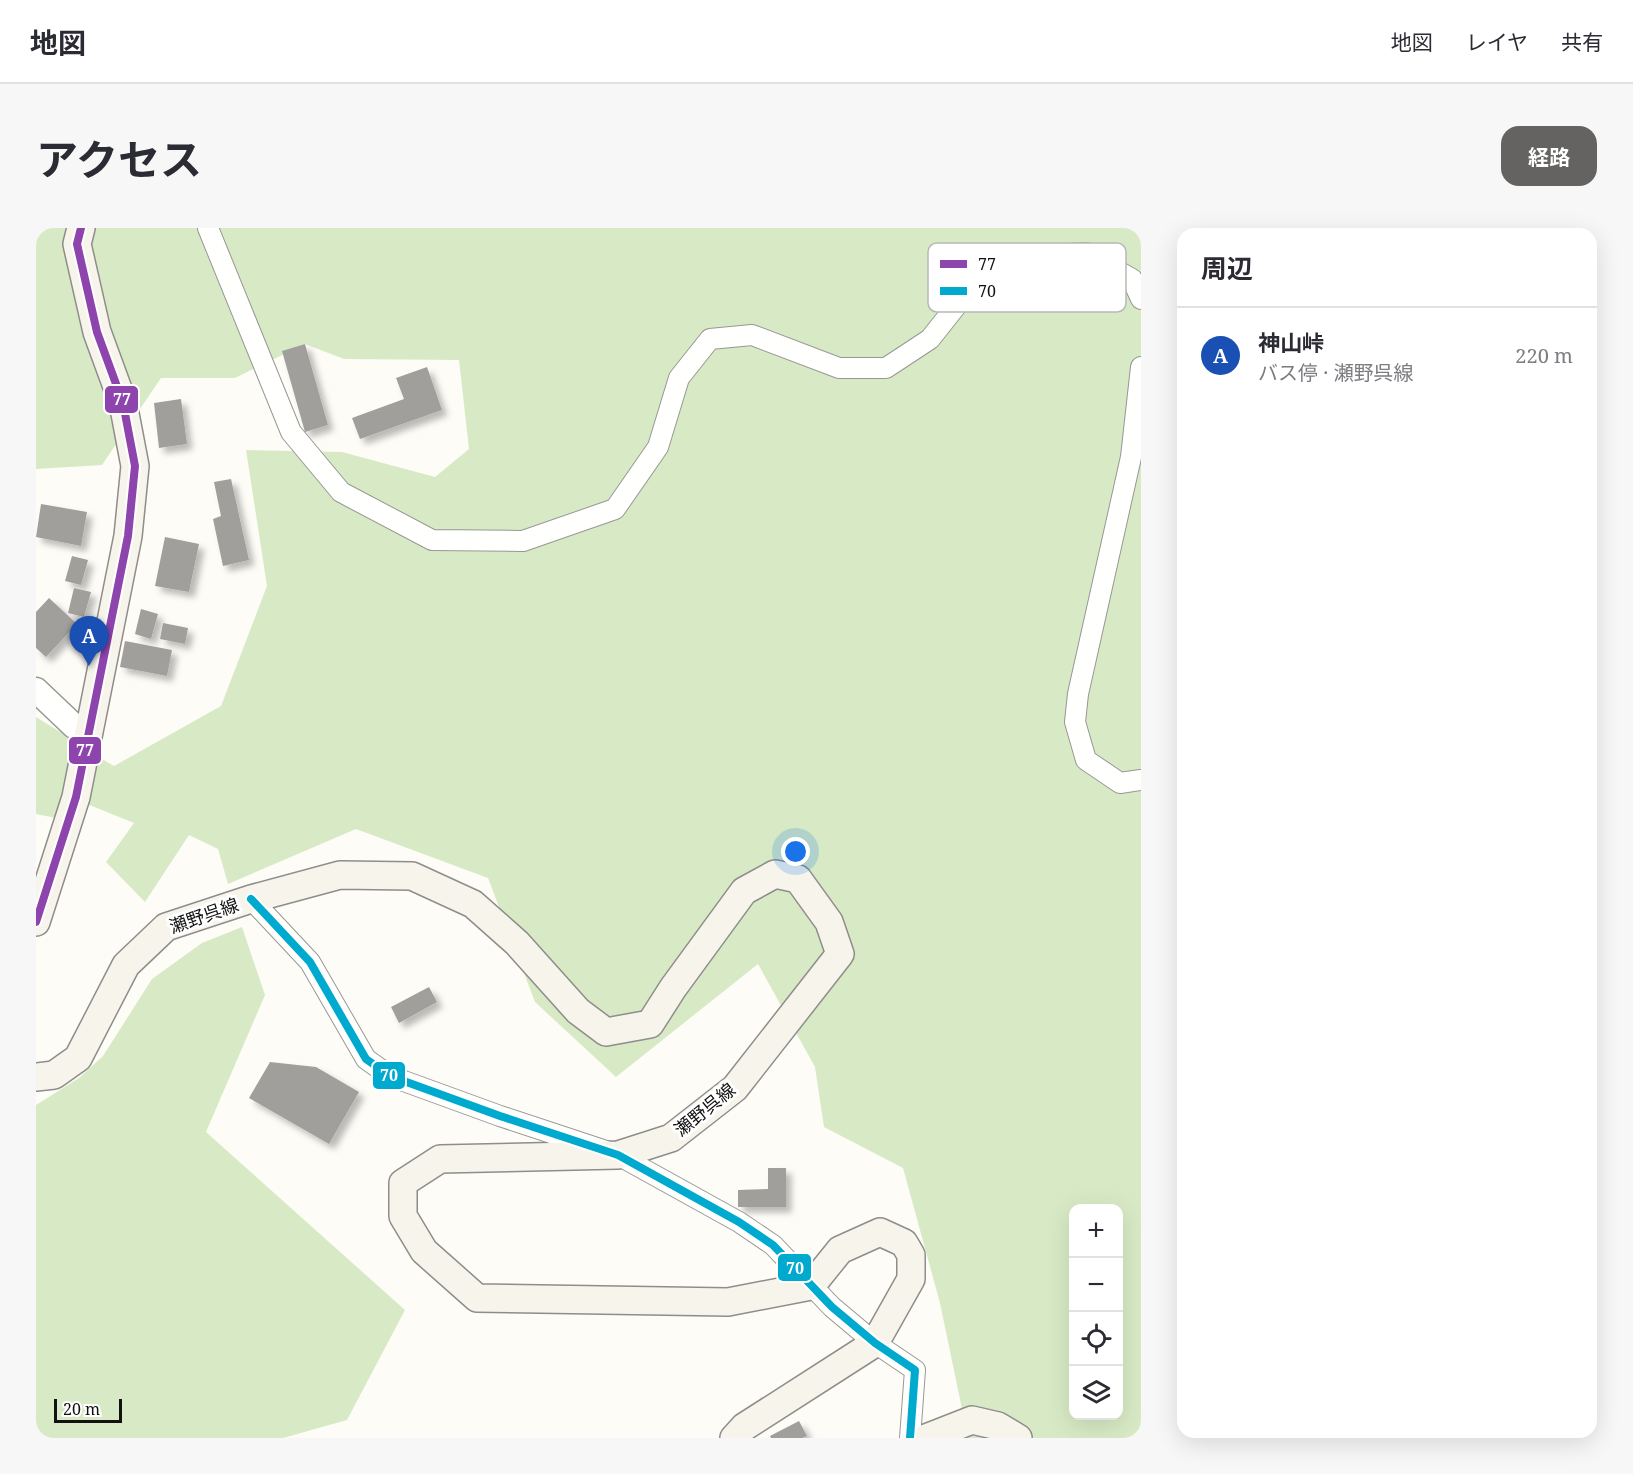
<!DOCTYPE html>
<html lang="ja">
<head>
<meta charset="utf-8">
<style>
	body { margin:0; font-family:"Noto Serif","Noto Sans JP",serif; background:#f7f7f7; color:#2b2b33 }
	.controls { position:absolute; right:18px; bottom:18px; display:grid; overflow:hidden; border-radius:12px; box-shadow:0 6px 24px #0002 }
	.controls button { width:54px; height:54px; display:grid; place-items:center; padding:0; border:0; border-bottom:2px solid #e1e1e2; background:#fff; color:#2b2b33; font:30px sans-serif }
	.scale { position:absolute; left:18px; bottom:15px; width:68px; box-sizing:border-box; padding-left:6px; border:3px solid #111; border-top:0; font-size:16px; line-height:21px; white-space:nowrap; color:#111; -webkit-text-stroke:4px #fff; paint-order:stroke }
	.you { position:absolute; left:760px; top:624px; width:21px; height:21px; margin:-15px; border:4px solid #fff; border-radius:50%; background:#1a73e8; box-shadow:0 0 0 9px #1a73e833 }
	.badge { display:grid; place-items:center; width:39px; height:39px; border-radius:50%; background:#646362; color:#fff; font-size:20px; font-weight:700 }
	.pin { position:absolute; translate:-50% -50px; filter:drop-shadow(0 2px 3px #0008) }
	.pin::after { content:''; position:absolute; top:32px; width:21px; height:18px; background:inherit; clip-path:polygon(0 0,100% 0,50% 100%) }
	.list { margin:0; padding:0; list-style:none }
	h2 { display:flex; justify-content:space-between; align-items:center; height:78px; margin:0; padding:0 24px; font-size:26px }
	h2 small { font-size:20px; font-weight:400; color:#7c7c81 }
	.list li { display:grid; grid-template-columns:39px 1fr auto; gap:18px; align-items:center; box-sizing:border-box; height:96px; padding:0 24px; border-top:2px solid #e1e1e2 }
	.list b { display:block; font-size:22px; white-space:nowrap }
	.list p { margin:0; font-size:20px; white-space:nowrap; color:#7c7c81 }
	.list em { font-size:20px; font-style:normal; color:#7c7c81 }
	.icon { flex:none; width:33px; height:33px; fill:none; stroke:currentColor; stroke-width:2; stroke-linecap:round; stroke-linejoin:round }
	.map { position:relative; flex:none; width:1105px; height:1210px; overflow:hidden; border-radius:18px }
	header { display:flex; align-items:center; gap:36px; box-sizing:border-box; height:84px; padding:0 30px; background:#fff; border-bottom:2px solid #e1e1e2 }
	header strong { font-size:28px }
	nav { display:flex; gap:33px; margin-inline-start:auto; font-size:21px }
	.intro { display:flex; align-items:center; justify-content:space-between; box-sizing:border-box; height:144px; padding:0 36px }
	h1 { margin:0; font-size:42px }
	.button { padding:15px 27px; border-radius:18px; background:#646362; color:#fff; font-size:21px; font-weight:700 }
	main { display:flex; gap:36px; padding:0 36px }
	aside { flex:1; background:#fff; border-radius:18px; box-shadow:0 6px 24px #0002 }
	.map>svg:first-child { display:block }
	.forest { fill:#d8eac5; fill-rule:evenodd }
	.building { fill:#a19f9c; filter:url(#shadow) }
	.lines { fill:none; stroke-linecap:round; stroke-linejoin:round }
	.minor-casing { stroke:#979795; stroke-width:22 }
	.tertiary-casing { stroke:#979795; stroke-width:27 }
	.secondary-casing { stroke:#8e8d8b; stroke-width:30 }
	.minor { stroke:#fffffe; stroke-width:20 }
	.tertiary { stroke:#fffffe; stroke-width:24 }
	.secondary { stroke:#f6f4eb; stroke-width:27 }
	.bus-1-casing { stroke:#fff; stroke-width:12 }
	.bus-2-casing { stroke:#fff; stroke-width:12 }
	.bus-1 { stroke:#8e44ad; stroke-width:8 }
	.bus-2 { stroke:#00a9ce; stroke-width:8 }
	.labels { text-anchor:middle; stroke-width:6; stroke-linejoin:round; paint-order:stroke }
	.street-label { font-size:18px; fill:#111; stroke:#fff }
	.key { fill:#fff; stroke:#b8b8b8; stroke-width:1.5 }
	.key-label { font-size:16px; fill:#111 }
	.line-badge { stroke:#fff; stroke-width:2 }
	.badge-label { font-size:16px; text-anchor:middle; font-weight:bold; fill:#fff }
</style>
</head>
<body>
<header>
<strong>地図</strong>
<nav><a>地図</a><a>レイヤ</a><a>共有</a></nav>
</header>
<div class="intro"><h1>アクセス</h1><a class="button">経路</a></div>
<main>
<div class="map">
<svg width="1105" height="1210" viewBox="0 0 1105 1210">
	<defs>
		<filter id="shadow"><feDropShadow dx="5.5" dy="5.5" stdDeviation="3" flood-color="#0004"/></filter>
	</defs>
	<rect width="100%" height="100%" fill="#fdfcf7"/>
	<path class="forest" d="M0,0h1105v1210h-173l-28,-135 -37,-135 -79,-41 -9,-60 -57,-103 -142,113 -81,-75 -47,-124 -132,-49 -128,55 -10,-35 -29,-14 -44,67 -39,-40 28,-39 -47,-19 10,-48 17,10 107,-60 46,-120 -21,-136 96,2 93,25 34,-28 -10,-89 -115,-1 -39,-15 -70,34h-74l-59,87 -66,4zM1038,980h44v208h-44z
		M0,489l39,24 -19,77 -20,-4z
		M206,699l23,68 -59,137 199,178 -58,110 -64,18h-247v-333l43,-27 24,-22 49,-77 50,-36z"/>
	<path class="building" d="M269,116l23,81 -23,7 -23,-81z
		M391,139l15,43 -82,29 -8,-21 52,-19 -8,-21z
		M145,171l6,45 -28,4 -5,-45z
		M195,251l18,81 -26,6 -10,-47 8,-3 -7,-34z
		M5,276l46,8 -6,34 -45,-9z
		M129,309l34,7 -10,48 -34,-6z
		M36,328l16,4 -7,25 -16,-4z
		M38,360l17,4 -7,25 -16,-4z
		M13,370l28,26 -31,33 -10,-9v-36z
		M105,381l17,5 -7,25 -16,-5z
		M127,395l25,5 -3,16 -25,-5z
		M89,413l47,9 -5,26 -47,-9z
		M393,759l8,15 -38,21 -8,-16z
		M234,834l46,5 43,25 -30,52 -80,-46z
		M732,940h18v39h-48v-17l30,-1z
		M763,1193l8,15 -5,2h-31l-1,-2z"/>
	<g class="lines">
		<g class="minor-casing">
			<path id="minor" d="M172,0l83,204 50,60 91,48 91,1 92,-32 43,-62 21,-69 31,-39 42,-4 87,33h47l44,-29 42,-53 57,-30 57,-3 46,26 9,20
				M1105,139l-10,90 -53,237 -3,28 11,38 34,23 21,-3
				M215,671l59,63 56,97 24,17 110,40 118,39 121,67 34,23 59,62 43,36 40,27 -5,68"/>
		</g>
		<g class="tertiary-casing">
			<path id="tertiary" d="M0,462l38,36 15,6"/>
		</g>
		<g class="secondary-casing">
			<path id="secondary" d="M0,694l40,-125 52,-261 7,-70 -12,-63 -26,-71 -20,-88 4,-16
				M0,849l18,-2 24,-17 48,-93 40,-38 85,-28 89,-24 72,1 61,28 44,39 61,68 28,21 44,-8 23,-36 71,-97 31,-17 23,5 31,43 11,32 -105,134 -64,50 -53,17 -178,4 -37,24v33l21,35 53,47 251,4 83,-16 29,-36 40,-18 24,11 7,12v24l-36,64 -131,84 -10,11
				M890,1210l46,-18 26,6 20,12"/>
		</g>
		<use href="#minor" class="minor"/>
		<use href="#tertiary" class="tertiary"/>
		<use href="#secondary" class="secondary"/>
		<g class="bus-1-casing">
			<path id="bus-1" d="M0,694l40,-125 52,-261 7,-70 -12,-63 -26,-71 -20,-88 4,-16"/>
		</g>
		<g class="bus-2-casing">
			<path id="bus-2" d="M215,671l59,63 56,97 24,17 110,40 118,39 121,67 34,23 59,62 43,36 40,27 -5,68"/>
		</g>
		<use href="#bus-1" class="bus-1"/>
		<use href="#bus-2" class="bus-2"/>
	</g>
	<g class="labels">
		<g class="street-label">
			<text transform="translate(168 688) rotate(-19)" y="6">瀬野呉線</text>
			<text transform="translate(669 882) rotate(-39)" y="6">瀬野呉線</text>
		</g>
	</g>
	<rect x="892" y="15" width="198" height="69" rx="9" class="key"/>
	<rect x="904" y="32" width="27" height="8" fill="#8e44ad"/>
	<rect x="904" y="59" width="27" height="8" fill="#00a9ce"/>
	<g class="key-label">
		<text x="942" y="42">77</text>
		<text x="942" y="69">70</text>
	</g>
	<g class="line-badge">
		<rect x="68" y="157" width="35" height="29" rx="6" fill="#8e44ad"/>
		<rect x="32" y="508" width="34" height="29" rx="6" fill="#8e44ad"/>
		<rect x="336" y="833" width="34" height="29" rx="6" fill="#00a9ce"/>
		<rect x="741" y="1025" width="35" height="29" rx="6" fill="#00a9ce"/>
	</g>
	<g class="badge-label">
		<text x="86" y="177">77</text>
		<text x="49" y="528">77</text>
		<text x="353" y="853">70</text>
		<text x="759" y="1046">70</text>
	</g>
</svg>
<div class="controls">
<button>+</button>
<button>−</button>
<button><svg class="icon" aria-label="locate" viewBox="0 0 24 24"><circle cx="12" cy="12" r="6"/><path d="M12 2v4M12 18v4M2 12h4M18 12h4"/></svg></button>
<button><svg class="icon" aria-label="layers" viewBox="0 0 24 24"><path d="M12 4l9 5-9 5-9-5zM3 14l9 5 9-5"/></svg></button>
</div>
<div class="scale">20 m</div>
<div class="you"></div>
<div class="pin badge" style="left:53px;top:438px;background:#1a4fb4">A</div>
</div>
<aside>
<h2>周辺<small></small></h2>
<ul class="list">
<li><span class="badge" style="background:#1a4fb4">A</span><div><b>神山峠</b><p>バス停 · 瀬野呉線</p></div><em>220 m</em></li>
</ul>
</aside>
</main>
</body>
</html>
